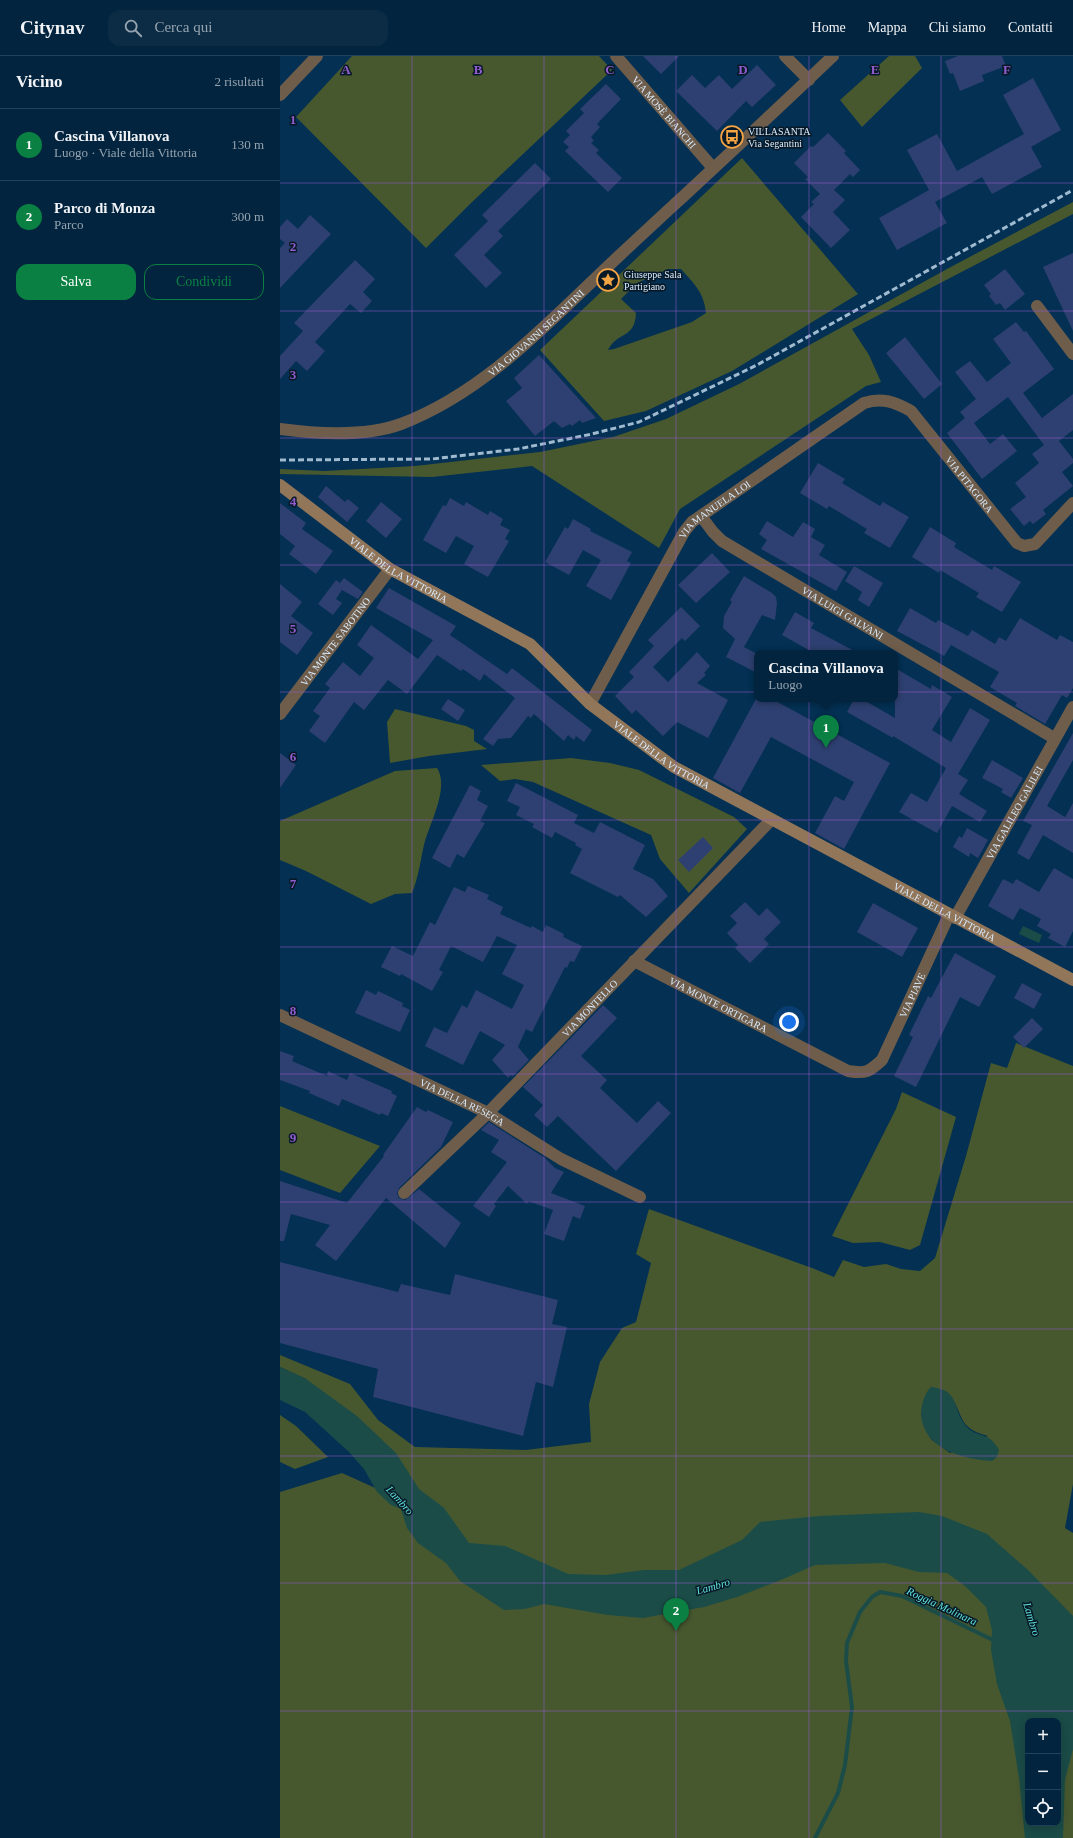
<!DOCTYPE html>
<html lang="it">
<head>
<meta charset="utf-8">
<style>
	body { margin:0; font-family:"Times New Roman",serif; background:#0c2c45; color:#f1f3f6 }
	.controls { position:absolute; right:12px; bottom:12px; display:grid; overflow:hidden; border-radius:8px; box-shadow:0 2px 10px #0003 }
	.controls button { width:36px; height:36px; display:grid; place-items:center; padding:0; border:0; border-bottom:1px solid #234158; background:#02243e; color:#f1f3f6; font:20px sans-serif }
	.you { position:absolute; left:509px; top:966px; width:14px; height:14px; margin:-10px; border:3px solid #fff; border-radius:50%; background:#1a73e8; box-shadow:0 0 0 6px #1a73e833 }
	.badge { display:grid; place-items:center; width:26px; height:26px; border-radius:50%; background:#0b8043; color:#fff; font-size:13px; font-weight:700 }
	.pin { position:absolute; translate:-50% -33px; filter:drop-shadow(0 1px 2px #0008) }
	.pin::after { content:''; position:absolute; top:21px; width:14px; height:12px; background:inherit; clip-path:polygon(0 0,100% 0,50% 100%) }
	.popup { position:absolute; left:474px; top:594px; width:144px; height:52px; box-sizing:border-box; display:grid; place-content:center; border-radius:8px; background:#02243e; filter:drop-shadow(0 1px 3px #0005); font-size:13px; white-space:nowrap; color:#96a4b0 }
	.popup b { font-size:15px; color:#f1f3f6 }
	.popup::after { content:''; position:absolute; left:50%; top:100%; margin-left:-8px; border:8px solid transparent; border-top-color:#02243e }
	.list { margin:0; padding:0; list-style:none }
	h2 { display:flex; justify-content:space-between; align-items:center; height:52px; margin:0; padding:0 16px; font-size:17px }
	h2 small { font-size:13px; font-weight:400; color:#96a4b0 }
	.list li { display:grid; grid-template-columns:26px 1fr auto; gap:12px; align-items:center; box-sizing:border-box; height:72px; padding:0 16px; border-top:1px solid #234158 }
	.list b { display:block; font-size:15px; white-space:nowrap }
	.list p { margin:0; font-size:13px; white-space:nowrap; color:#96a4b0 }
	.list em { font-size:13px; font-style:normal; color:#96a4b0 }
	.actions { display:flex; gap:8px; padding:12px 16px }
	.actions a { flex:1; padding:9px 0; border:1px solid #0b8043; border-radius:12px; text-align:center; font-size:14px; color:#0b8043 }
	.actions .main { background:#0b8043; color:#fff }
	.icon { flex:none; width:22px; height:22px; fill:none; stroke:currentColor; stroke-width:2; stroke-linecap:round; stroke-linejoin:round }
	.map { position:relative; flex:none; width:793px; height:1782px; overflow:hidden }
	header { display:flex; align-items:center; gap:24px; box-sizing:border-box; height:56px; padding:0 20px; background:#02243e; border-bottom:1px solid #234158 }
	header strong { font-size:19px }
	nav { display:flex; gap:22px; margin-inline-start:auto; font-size:14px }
	.search { width:280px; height:36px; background:#0c2c45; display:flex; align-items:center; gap:10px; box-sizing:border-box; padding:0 14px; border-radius:12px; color:#96a4b0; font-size:15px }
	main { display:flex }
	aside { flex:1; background:#02243e }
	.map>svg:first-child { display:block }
	.green { fill:#47582f; fill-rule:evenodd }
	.water { fill:#1b4c48; fill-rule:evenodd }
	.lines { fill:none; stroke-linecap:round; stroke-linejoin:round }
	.stream { stroke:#1b4c48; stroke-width:4 }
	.building { fill:#2e4071 }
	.street { stroke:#6e5d4b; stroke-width:12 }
	.secondary { stroke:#91765a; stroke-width:12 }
	.rail { stroke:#a0bacf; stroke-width:3; stroke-dasharray:6 3; stroke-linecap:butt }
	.grid { fill:none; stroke:#935cce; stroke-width:1; stroke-opacity:0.55 }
	.labels { text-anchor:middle; stroke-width:3; stroke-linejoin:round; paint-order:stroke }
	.street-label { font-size:10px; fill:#daecfd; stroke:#071827 }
	.poi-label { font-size:10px; fill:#daecfd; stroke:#071827; text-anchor:start }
	.water-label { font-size:11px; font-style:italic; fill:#5ee3d8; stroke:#071827 }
	.grid-label { font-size:13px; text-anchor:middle; font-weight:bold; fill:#935cce; stroke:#071827; stroke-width:3; stroke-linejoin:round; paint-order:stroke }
</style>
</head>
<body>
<header>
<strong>Citynav</strong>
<div class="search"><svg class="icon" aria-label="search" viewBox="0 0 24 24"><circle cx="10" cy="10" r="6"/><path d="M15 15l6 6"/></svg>Cerca qui</div>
<nav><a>Home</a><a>Mappa</a><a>Chi siamo</a><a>Contatti</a></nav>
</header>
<main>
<aside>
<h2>Vicino<small>2 risultati</small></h2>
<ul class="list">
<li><span class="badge">1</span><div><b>Cascina Villanova</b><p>Luogo · Viale della Vittoria</p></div><em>130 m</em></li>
<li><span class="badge">2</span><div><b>Parco di Monza</b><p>Parco</p></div><em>300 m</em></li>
</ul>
<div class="actions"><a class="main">Salva</a><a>Condividi</a></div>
</aside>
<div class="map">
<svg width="793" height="1782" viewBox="0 0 793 1782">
	<rect width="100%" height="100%" fill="#033053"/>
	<path class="green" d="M72,0h247l13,14 -142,134 -44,44 -130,-131z
		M609,0h26l7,12 -60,59 -22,-27z
		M462,102l116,136 -126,77 -86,40 -42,10 -64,-71zM388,213h13c13,15 23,23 25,44l-14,9 -78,27 -6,1c10,-19 27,-11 28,-37l-15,-14 16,-16z
		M793,146v12l-221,115 17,26 12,27 -15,4 -186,123 -21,39 -127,-82 -100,11 -152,-3v-5l45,2 90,-5 125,-14 73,-15 53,-18 73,-35 208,-115z
		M115,653l71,17 8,4v11l13,8 -58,7 -39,7 -3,-41z
		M291,702l39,5 29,7 95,47 13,12 -58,64 -29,-34 -9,-24 -118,-53 -18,-3 -15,2 -19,-16z
		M157,712c13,20 -8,56 -13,77 -4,17 -5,31 -12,48l-17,1 -24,10 -65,-33 -26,-11v-39l115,-50z
		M736,987l57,23v418l-8,44 8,5v305h-793v-346l62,-19 40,18 -76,-112 -26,-12v-12l70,29 28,36 37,27 111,3 65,-8 -2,-38 11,-42 22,-34 14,-6 15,-59 -15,-9 13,-45 163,59 22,9 9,-17 21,7 22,-3 15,5 19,2 15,-13 31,-102 25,-93 16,5zM667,1336c19,21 7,35 41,44l-38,17 -18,-13 -3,-4zM748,1665h30v102h-30z
		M622,1036l54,25 -36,128 -10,5 -30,-8 -27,1 -21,-7 64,-127z
		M0,1050l100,40 -40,47 -60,-23z
		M0,1359l16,11 32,31 -33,12 -15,-7z"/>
	<path class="water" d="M743,870l19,9 -3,8 -20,-9z
		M0,1311l26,12 51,37 39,37 23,36 25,19 25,35 36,3 63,28 38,1 38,-5h35l63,-30 18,-18 59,-6 100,-4 23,4 45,18 41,36 45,46v133l-8,31 -2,58h-38l-6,-60 -9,-57 -13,-37 -6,-34 1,-20 -6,-23 -21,-21 -18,-13 -28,-1 -34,-9 -70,2 -34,15 -44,17 -33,10 -61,11 -35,-3 -64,-11 -19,5 -21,1 -44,-29 -14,-18 -28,-20 -11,-15 -6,-19 -10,-4 -14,-13 -13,-23 -15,-17 -44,-40 -25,-12zM748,1665h30v102h-30z
		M651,1331c30,3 21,23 35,39 11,13 23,4 33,24l-2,7 -5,4c-28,-2 -68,-11 -71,-46 0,-9 3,-21 10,-28z"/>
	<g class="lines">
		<path class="stream" d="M535,1782l23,-45 7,-28 7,-58 -6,-46 1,-18 13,-31 12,-15 8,-5 22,4 93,45"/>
	</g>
	<path class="building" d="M363,0h36l-18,18z
		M678,0h44l4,10 -24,9 2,6 -24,10 -7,-18 -3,1 -5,-13z
		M477,9l19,20 -24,22 -6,-6 -29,30 -41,-40 16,-16 13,13 14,-13 13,14z
		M753,22l28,52 -30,17 11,20 -50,27 -10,-17 -47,25 12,21 -50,27 -18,-32 50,-28 -22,-40 30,-16 20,37 67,-37 -21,-39z
		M326,28l15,15 -24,25 3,3 -9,10 3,4 -3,2 8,7 -3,3 26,25 -14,14 -43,-41 4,-4 -6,-5 7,-7 -4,-4 18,-18 -4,-4z
		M548,77l18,18 -2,2 16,17 -7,7 -3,-3 -16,16 11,10 -12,12 17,18 -19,18 -30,-31 13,-13 -3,-2 9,-8 -15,-15 3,-2 -14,-14 17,-17 2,1z
		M255,107l16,16 -53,52 5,5 -19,19 18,18 -16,15 -32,-33 34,-34 -6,-6z
		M30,159l21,19 -51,54v-40l5,-5 -5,-4v-12l7,-8 11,10z
		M793,197v78l-30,-64z
		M75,204l20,19 -12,13 9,9 -11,12 -11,-9 -35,38 10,9 -18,20 -11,-10 -16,18v-23l23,-25 -9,-8z
		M725,213l20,25 -20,16 -5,-7 -4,2 -7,-9 2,-2 -7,-9z
		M736,266l8,10 2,-1 28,38 -31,24 19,25 31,-24v36l-14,11 14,18v4l-11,9 11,14 -30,24 3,4 -13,10 -3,-3 -6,5 -14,-17 16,-12 -11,-14 24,-20 -7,-9 12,-9 -36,-48 -34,26 16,21 13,-10 14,17 -35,28 -35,-46 18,-15 -5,-6 16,-13 -21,-27 15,-11 17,21 24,-19 -18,-24z
		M625,281l37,47 -18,15 -38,-46z
		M259,299l57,63 -14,5 -2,-3 -8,6 -2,-2 -8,4 -8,-7 -19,15 -29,-35 16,-13 -8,-10z
		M538,407l27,16 -3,4 38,23 3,-4 26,15 -19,31 -26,-15 3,-4 -38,-23 -2,3 -27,-16z
		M46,430l19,16 3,-3 11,9 -12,14 -29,-25z
		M170,442l14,8 2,-4 22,13 2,-4 13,8 -3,6 10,5 -5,9 4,2 -21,36 -24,-13 10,-18 -18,-10 -10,17 -23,-13 20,-35 3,1z
		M101,446l21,17 -16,19 -20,-17z
		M0,447l26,20 -4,6 31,22 -17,23 -27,-20 6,-8 -15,-12z
		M293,463l18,10 -1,2 42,21 -5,9 4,2 -20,37 -25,-14 15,-26 -18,-10 -14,25 -24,-13 20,-35 3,2z
		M487,465l26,16 10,-15 12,7 -4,8 14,8 -6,10 28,17 -11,19 -75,-42 6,-9 -8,-6z
		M650,471l26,16 -2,4 38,23 2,-4 27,16 -19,30 -26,-15 3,-4 -39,-23 -1,3 -27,-16z
		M432,497l18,19 -34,31 -18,-18z
		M574,510l29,17 -14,24 -11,-7 4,-8 -17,-11z
		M464,520l28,17 4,4 1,6 -2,17 -13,-5 -18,32 13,7v19l-31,-16 9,-18 -12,-11 1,-12 8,-14 -2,-2z
		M64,522l19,14 -5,7 -16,-9 -6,9 6,4 -9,12 -15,-11 18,-24 4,3z
		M0,528l22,18 -11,14 22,17 -16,22 -17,-13z
		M109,532l67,38 -6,9 57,39 5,-6 80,62 -8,12 -8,-6 -2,4 -6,-5 -4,6 -30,-27 -3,4 -3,-2 -17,22 -13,1 -5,7 -10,-7 32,-41 -31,-24 -4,7 -17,-12 -2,2 -24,-16 -30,39 -19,-14 -24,30 -10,-8 -29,41 -16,-12 11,-15 -7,-5 17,-23 -5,-4 18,-22 17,14 14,-18 -17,-13 14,-20 47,34 15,-19 -57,-32z
		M401,551l19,19 -15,15 -3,-3 -29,29 15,15 29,-30 13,14 -6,7 2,2 -9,8 31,17 -20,38 -31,-16 -14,14 -27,-26 -4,4 -17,-18 19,-19 -5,-5 25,-26 -6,-6z
		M630,552l26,15 2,-3 30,16 4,-6 23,14 4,-7 7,4 14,-23 37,22 3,-5 13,7v46l-6,10 -5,-3 -17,29 -30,-18 2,-3 -27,-16 9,-15 -48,-27 -7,11 -47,-25z
		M515,556l19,11 -3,5 47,25h-44l-32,-18z
		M615,612l36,21 1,-4 20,12 -20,33 19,12 19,-34 20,12 -32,54 10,6 -9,14 28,17 -7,11 -28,-16 -15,27 -38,-21 12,-19 16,9 19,-34 -53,-32v2l-46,-26 7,-13h8l33,19z
		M168,643l17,11 -7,11 -17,-12z
		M476,643h16l118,64 -46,86 -29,-16 20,-37 9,5 10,-19 -83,-45 -31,56 -27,-15z
		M793,677v27l-26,46 18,11 8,-14v50l-30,-18 -14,25 -12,-7 15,-28 -9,-4z
		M0,697l16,12 -16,23z
		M712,704l31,18 -12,20 -10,-6 2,-3 -21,-11z
		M236,727l62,32 -4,8 20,10 6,-11 45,23 -12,24 20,10 15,17 -22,21 -26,-22 -2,2 -48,-24 12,-24 -7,-4 1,-2 -21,-11 -3,6 -20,-11 2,-3 -18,-9 4,-8 -13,-6z
		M190,729l11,6 -4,9 11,6 -8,15 5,2 -21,35 -7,-4 -7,14 -18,-10z
		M687,772l21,12 -10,18 -8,-5 -1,4 -16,-10 6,-11 3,2z
		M423,781l10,11 -24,24 -11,-12z
		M774,812l19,11v52l-8,16 -17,-9 3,-4 -14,-8 4,-7 -21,-11 -7,12 -25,-14 15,-27 10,5 3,-5 23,13z
		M188,830l21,9 -2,4 16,8 -3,7 31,14 1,-2 11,6 3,-7 18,9 -1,3 19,9 -8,16 -4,-1 -3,7 -2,-1 -33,65 -6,-3 -8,18 11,13 -17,17 -1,-2 -3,3 -16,-18 13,-15 -25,-14 -17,34 -38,-19 9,-19 13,6 15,-28 5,3 9,-18 36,19 12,-24 -22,-11 15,-29 -20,-9 -14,26 -32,-16 -12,24 4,2 -11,19 -31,-17 -1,2 -19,-9 11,-21 21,10 17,-34 5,3 19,-38 11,5z
		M465,846l14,14 8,-8 14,14 -17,17 5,5 -19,19 -15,-15 3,-3 -11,-12 10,-10 -7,-7z
		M593,847l45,25 -16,29 -45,-25z
		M675,897l41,23 -17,31 -19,-10 -44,90 -22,-11 19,-39 -4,-2 19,-39 3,2z
		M742,927l20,11 -8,15 -20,-11z
		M86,934l10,5 2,-4 25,12 -1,3 8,4 -10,22 -45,-19z
		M323,949l14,13 -36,38 26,24 -7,8 37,35 21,-22 13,12 -55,58 -58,-55 -11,11 -13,-12 9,-10 -20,-18z
		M752,962l11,11 -19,19 -11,-11z
		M0,995l14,5 -2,5 35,15 1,-5 19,9 3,-7 42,18 -1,2 6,3 -9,20 -7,-3 -1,2 -38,-16 -3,7 -30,-13 1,-2 -30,-11z
		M137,1051l9,5 2,-2 25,12 -12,25 -42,41 -2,6 2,4 6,2 14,-11 42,34 -16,25 -59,-50 -50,63 -21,-16 15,-20 -39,-11 -7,27h-4v-60l67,22 37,-47 -1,-1z
		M209,1066l56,36 10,10 9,4 -13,21 34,13 -5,13 -7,-3 -9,25 -20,-7 9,-24 -25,-9 -1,3 -19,-18 -14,18 2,2 -7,11 -16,-11 34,-44 -16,-10 8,-12 -18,-10z
		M0,1206l118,30 3,-8 49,11 5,-21 103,26 -6,24 15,3 -14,60 -17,-5 -13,54 -150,-39 5,-28 -98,-26z"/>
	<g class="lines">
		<g class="street">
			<path id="s1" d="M336,0l97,112"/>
			<path d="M505,0l24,24"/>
			<path d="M0,39l37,-39"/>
			<path d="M757,250l36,48"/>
			<path id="s2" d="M0,373c37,5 85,8 121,-5 87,-33 152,-107 219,-169 71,-66 143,-132 213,-199"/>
			<path id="s3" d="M421,460l12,16 9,9 332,197"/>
			<path id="s4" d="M310,648l94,-172 8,-10 172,-119c18,-6 31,-1 47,8l106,132 7,3 11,-2 38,-41"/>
			<path id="s5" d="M0,658l110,-145"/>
			<path id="s6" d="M675,862l118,-211"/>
			<path id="s7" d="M354,905l214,110c18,3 21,1 34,-11l67,-145"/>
			<path id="s8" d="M0,959l208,98 73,46 79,38"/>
			<path id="s9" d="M124,1137l84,-80 283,-293"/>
		</g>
		<path class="secondary" id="s10" d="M0,429l110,84 140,75 60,60 84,63 399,213"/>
		<path class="rail" d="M0,404l152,-1 86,-10 74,-15 47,-12 118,-57 316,-175"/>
	</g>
	<path class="grid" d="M132,0v1782M264,0v1782M396,0v1782M529,0v1782M661,0v1782M0,127h793M0,255h793M0,382h793M0,509h793M0,636h793M0,764h793M0,891h793M0,1018h793M0,1146h793M0,1273h793M0,1400h793M0,1527h793M0,1655h793"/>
	<defs>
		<g id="bus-ring" transform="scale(1.15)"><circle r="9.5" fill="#071827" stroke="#f4a443" stroke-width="1.5"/><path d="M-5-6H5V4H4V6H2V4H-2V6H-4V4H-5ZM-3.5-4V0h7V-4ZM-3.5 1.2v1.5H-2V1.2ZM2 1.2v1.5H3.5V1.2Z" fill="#f4a443"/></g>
		<g id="sight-ring" transform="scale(1.15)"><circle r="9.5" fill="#071827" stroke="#f4a443" stroke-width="1.5"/><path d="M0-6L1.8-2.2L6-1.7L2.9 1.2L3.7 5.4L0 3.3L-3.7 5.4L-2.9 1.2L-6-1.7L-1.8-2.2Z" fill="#f4a443"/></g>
	</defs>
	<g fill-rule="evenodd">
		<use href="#bus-ring" x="452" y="81"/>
		<use href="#sight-ring" x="328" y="224"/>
	</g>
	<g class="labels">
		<g class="street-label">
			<text dy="4" stroke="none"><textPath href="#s1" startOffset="74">VIA MOSÈ BIANCHI</textPath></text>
			<text dy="4" stroke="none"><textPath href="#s2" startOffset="286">VIA GIOVANNI SEGANTINI</textPath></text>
			<text dy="4" stroke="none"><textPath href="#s4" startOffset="561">VIA PITAGORA</textPath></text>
			<text dy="4" stroke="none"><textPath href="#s4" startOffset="234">VIA MANUELA LOI</textPath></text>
			<text dy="4" stroke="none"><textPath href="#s10" startOffset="146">VIALE DELLA VITTORIA</textPath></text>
			<text dy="4" stroke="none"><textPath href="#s3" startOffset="173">VIA LUIGI GALVANI</textPath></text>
			<text dy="4" stroke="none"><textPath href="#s5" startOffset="91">VIA MONTE SABOTINO</textPath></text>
			<text dy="4" stroke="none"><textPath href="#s10" startOffset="470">VIALE DELLA VITTORIA</textPath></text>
			<text dy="4" stroke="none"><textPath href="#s6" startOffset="121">VIA GALILEO GALILEI</textPath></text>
			<text dy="4" stroke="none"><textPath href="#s10" startOffset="794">VIALE DELLA VITTORIA</textPath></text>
			<text dy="4" stroke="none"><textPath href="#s7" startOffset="350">VIA PIAVE</textPath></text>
			<text dy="4" stroke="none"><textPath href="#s7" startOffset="95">VIA MONTE ORTIGARA</textPath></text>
			<text dy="4" stroke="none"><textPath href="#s9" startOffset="262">VIA MONTELLO</textPath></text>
			<text dy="4" stroke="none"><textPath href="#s8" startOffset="202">VIA DELLA RESEGA</textPath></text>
		</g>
		<g class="poi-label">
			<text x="468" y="79">VILLASANTA<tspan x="468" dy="12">Via Segantini</tspan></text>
			<text x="344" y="222">Giuseppe Sala<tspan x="344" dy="12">Partigiano</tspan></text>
		</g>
		<g class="water-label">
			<text transform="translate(120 1444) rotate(48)" y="4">Lambro</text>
			<text transform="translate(433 1530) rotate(-16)" y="4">Lambro</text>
			<text transform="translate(662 1550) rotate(25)" y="4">Roggia Molinara</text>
			<text transform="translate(752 1563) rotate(73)" y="4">Lambro</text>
		</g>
	</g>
	<g class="grid-label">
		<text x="66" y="18">A</text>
		<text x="198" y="18">B</text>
		<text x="330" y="18">C</text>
		<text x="463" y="18">D</text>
		<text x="595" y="18">E</text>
		<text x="727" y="18">F</text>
		<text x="13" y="68">1</text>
		<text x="13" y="195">2</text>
		<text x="13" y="323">3</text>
		<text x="13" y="450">4</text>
		<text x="13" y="577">5</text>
		<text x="13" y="705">6</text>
		<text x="13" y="832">7</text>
		<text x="13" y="959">8</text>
		<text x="13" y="1086">9</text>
	</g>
</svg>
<div class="controls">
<button>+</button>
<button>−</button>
<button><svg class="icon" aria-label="locate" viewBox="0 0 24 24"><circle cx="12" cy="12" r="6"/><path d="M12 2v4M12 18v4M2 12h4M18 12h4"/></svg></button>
</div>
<div class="you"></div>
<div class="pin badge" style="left:546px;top:692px">1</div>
<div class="popup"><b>Cascina Villanova</b>Luogo</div>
<div class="pin badge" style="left:396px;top:1575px">2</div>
</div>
</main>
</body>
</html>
